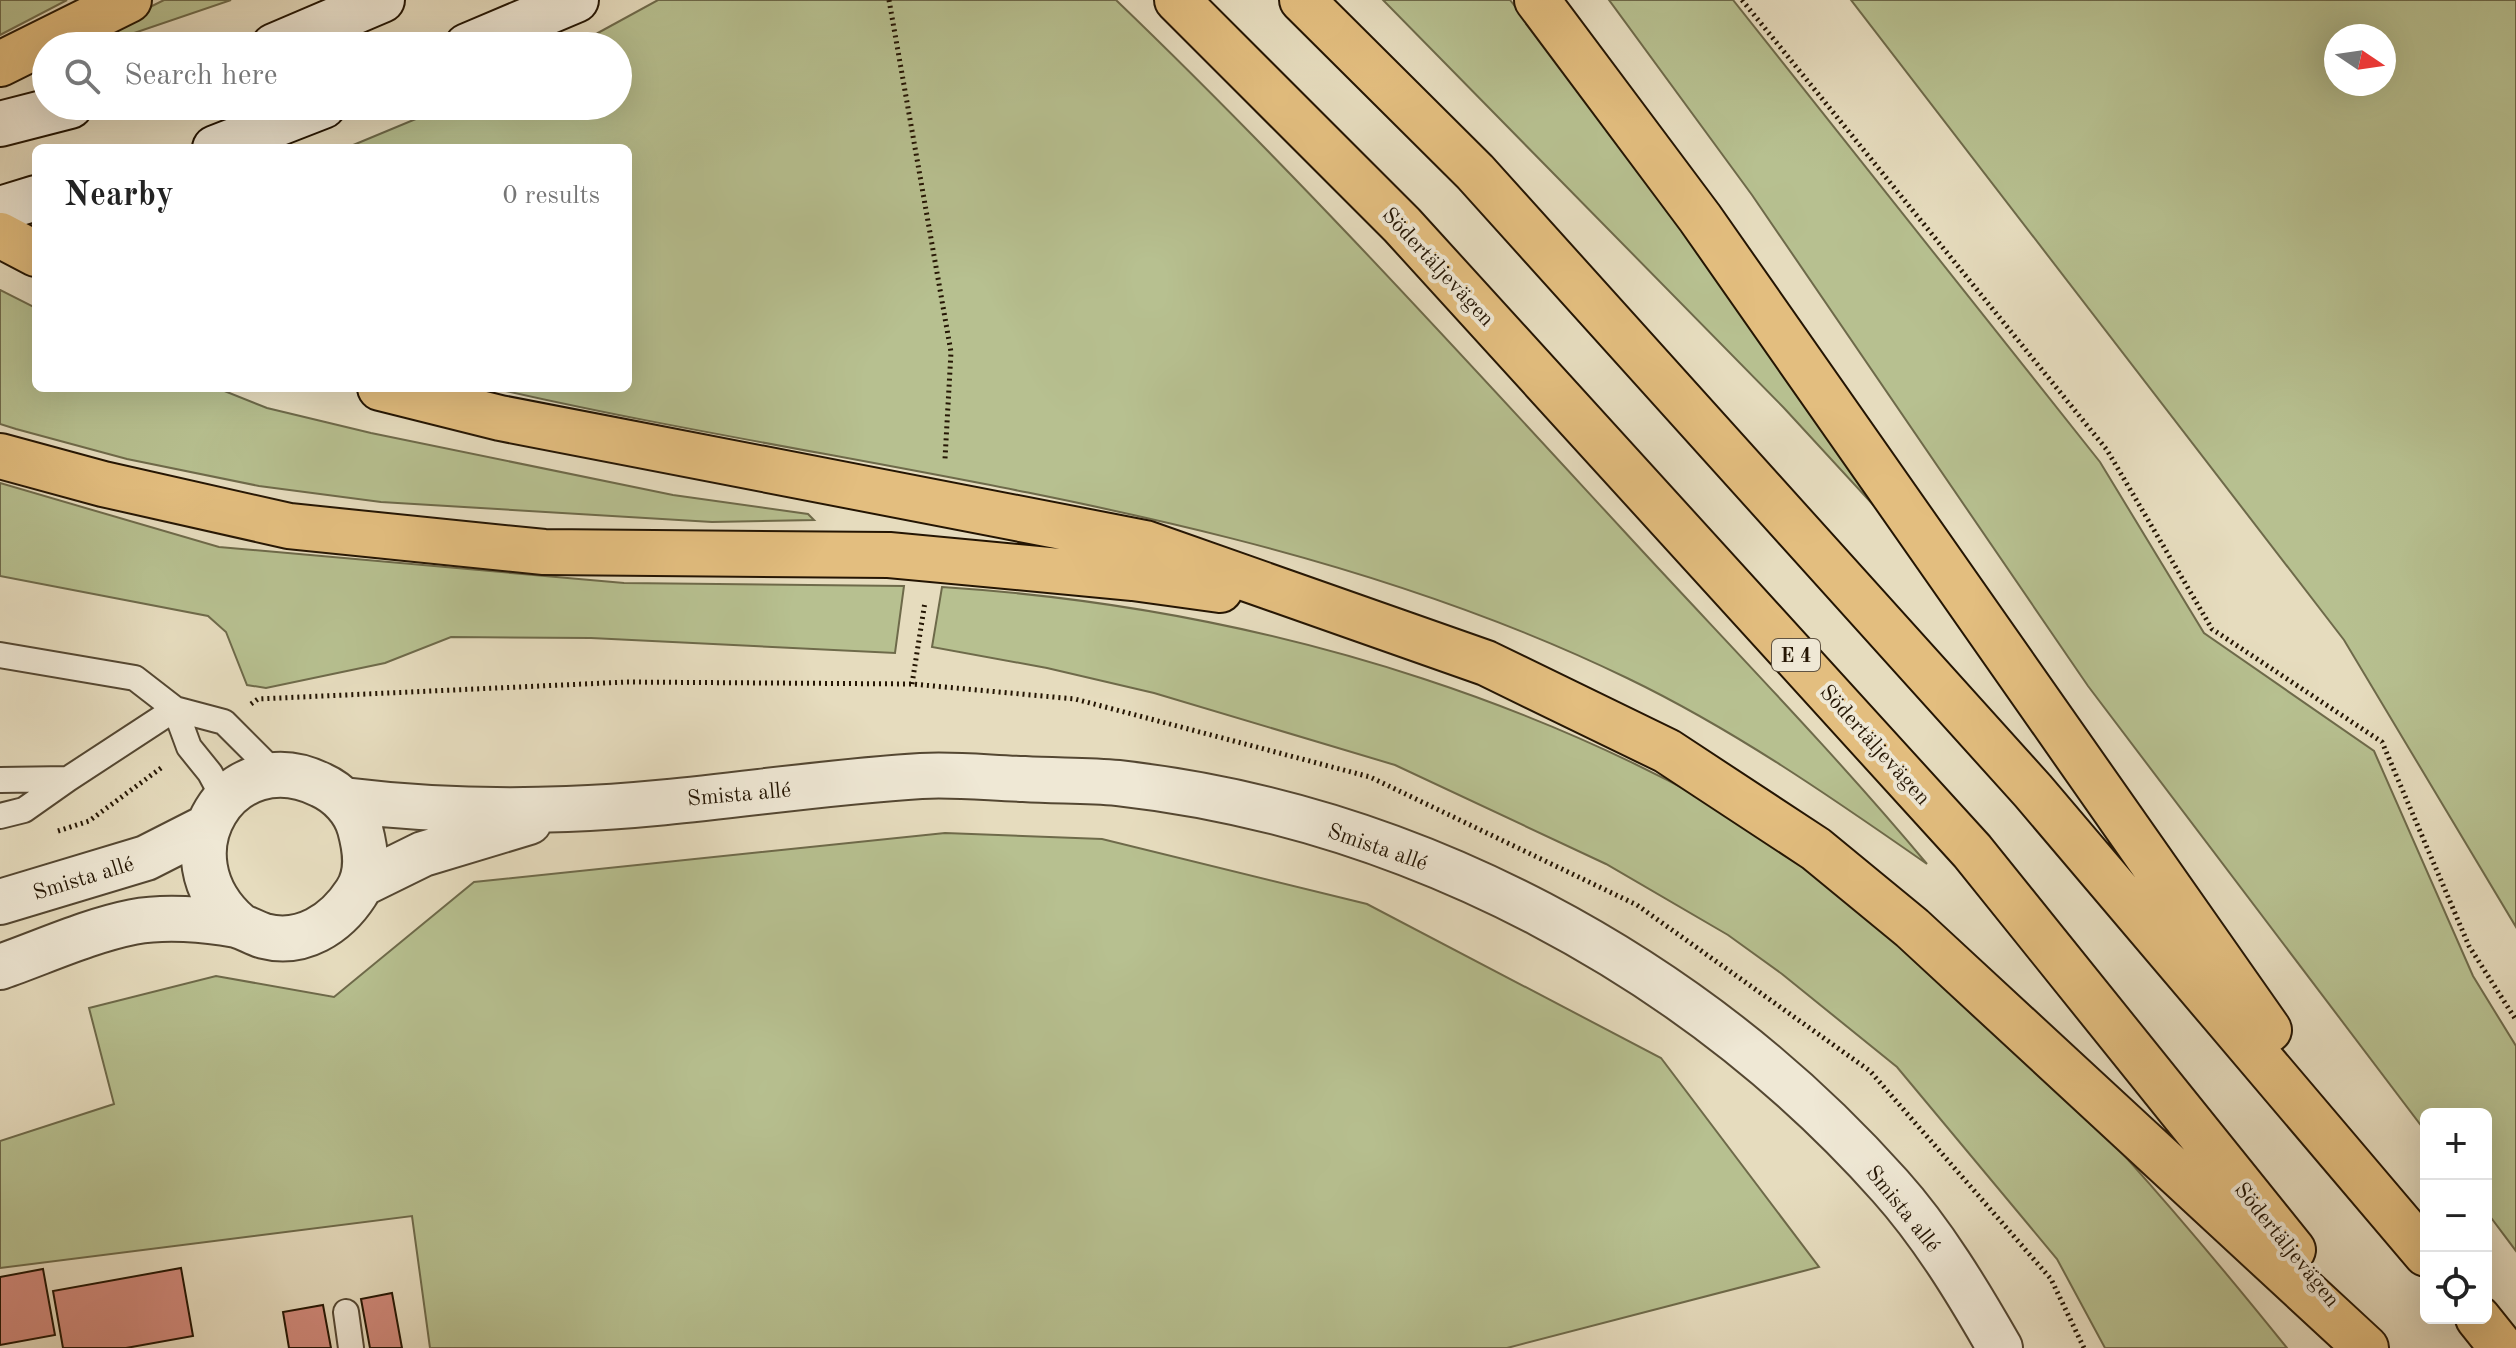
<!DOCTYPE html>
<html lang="en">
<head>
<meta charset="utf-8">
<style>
	body { margin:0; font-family:"Old Standard TT",serif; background:#f2f2f2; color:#222 }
	.controls { position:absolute; right:24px; bottom:24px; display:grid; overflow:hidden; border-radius:12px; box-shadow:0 8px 32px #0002 }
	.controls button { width:72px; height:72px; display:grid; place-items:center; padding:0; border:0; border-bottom:2px solid #e0e0e0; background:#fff; color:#222; font:40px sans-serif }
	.compass { position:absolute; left:2324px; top:24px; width:72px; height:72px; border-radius:50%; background:#fff; box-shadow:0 8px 32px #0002; rotate:103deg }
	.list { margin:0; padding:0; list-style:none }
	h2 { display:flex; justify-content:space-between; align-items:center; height:104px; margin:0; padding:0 32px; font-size:34px }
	h2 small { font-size:26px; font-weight:400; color:#767676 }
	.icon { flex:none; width:44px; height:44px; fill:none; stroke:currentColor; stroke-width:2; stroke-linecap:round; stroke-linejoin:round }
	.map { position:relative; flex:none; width:2516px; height:1348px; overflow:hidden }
	.search { position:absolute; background:#fff; box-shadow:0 8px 32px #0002; left:32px; top:32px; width:600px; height:88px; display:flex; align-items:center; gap:20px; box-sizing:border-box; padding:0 28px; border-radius:44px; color:#767676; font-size:30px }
	.panel { position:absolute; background:#fff; box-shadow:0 8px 32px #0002; left:32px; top:144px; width:600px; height:248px; border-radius:12px }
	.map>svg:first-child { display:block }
	.green { fill:#b7c090; stroke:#6e6a4a; stroke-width:2; fill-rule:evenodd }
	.building { fill:#d1897b; stroke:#241503; stroke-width:2 }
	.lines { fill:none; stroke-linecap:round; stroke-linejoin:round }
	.service-casing { stroke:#544732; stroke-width:28 }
	.tertiary-casing { stroke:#544732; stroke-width:48 }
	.secondary-casing { stroke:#241503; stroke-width:48 }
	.motorway-casing { stroke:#241503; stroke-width:48 }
	.path { stroke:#241503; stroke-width:5; stroke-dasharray:2 4; stroke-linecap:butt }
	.service { stroke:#efe8d5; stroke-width:24 }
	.tertiary { stroke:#efe8d5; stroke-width:44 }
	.secondary { stroke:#efe8d5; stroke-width:44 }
	.motorway { stroke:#e3be7f; stroke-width:44 }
	.labels { text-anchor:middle; stroke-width:8; stroke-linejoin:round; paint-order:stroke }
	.shield { fill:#efe8d5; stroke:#615442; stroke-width:2 }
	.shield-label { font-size:20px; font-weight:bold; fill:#241503 }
	.street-label { font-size:22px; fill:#241503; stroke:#efe8d5 }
</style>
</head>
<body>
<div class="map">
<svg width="2516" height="1348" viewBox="0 0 2516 1348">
	<rect width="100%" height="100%" fill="#e6dcbe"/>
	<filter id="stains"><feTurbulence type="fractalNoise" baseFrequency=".0025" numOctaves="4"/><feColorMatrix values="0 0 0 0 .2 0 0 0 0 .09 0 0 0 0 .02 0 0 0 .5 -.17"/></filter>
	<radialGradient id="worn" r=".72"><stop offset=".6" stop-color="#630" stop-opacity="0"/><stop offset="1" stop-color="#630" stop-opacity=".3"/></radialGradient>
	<path class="green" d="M0,0h67l-67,35z
		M164,0h67l-135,46h-24z
		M658,0h458c176,169 341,350 506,529 102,111 208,219 305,335 -96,-67 -194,-135 -300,-186 -355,-172 -754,-203 -1134,-290h135v-240h-282l101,-42h171v-60h-44z
		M1383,0h127l124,155 278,392 -128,-139z
		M1609,0h124l367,462 104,171 170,118 99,225 43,70v205l-30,-40v-97h-60v18l-338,-446 -336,-491z
		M1851,0h665v927l-172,-287zM2336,36h48v48h-48z
		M0,290l36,18v80h181l50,20 104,25 302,62 135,19 6,6 -102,2 -331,-20 -122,-16 -132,-27 -111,-30 -16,-5z
		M0,483l219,64 405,36 280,3 -9,67 -304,-15 -140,-1 -66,26 -119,25 -19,-3 -21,-53 -18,-16 -208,-40z
		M942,587c324,21 653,120 919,311 32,23 60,55 90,81 122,112 232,240 336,369h-182l-48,-89 -160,-192 -115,-93 -54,-39 -122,-71 -211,-99 -241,-72 -107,-25 -115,-21z
		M945,833l157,6 265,65 294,154 158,209 -312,81h-1077l-18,-132 -412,52v-127l114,-37 -25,-96 127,-32 118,21 140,-115z"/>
	<path class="building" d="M181,1268l12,68 -67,12h-63l-10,-57z
		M43,1269l12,66 -55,10v-68z
		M392,1293l10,55h-32l-9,-49z
		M323,1305l8,43h-42l-6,-36z"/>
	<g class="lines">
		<g class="service-casing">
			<path id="service" d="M0,655l135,23 40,31 49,13 53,53
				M175,709l14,38 21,26 14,26
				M0,780l68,-1 107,-70
				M0,816l24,-6 44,-31
				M346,1312l5,36"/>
		</g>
		<g class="tertiary-casing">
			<path id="tertiary" d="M343,800c74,9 149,12 224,9 118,-4 236,-26 354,-33 34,-2 69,2 103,3 31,2 63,1 94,4 294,33 575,182 772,403 43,48 78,106 110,162
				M362,884l61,-30 106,-32
				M0,902l146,-44 61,-31
				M0,967c43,-15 88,-36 133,-45 31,-6 72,-3 103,3 9,2 18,8 28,11 38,10 72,-12 92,-43 13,-19 10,-42 4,-64 -5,-19 -21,-36 -39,-44 -91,-45 -163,70 -82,140"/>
		</g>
		<g class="secondary-casing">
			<path id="secondary" d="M274,46l108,-46
				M467,46l109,-46
				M0,124l70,-18
				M215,148l108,-42
				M0,209l36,-11"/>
		</g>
		<g class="motorway-casing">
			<path id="motorway" d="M1177,0l225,225 570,626 321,399
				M1302,0l173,172 558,619 393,463
				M1537,0l163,218 569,812
				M0,64l129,-64
				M0,235l36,19
				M380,388l120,30 645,125 341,120 181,88 149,98 96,79 454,420
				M0,456l103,28 186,42 255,26 345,3 244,23 87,12
				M2478,1318l24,30"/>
		</g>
		<path class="path" d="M889,0l62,352 -6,107
			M1742,0l365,450 105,179 170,113 87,204 47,74
			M912,684l13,-82
			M251,704l7,-5 369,-17 285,2 163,15 295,78 267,128 233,166 181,208 33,69
			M58,831l31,-10 72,-53"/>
		<use href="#service" class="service"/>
		<use href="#tertiary" class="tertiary"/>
		<use href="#secondary" class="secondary"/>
		<use href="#motorway" class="motorway"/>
	</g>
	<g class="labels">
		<rect class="shield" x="1772" y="639" width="48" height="32" rx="6"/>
		<g class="shield-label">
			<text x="1796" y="662">E 4</text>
		</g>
		<g class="street-label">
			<text transform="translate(1439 266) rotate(47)" y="8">Södertäljevägen</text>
			<text transform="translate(1876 744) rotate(48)" y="8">Södertäljevägen</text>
			<text transform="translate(739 793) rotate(-5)" y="8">Smista allé</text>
			<text transform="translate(1378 846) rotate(19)" y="8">Smista allé</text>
			<text transform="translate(83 877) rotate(-17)" y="8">Smista allé</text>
			<text transform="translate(1904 1208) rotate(51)" y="8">Smista allé</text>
			<text transform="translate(2288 1244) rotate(51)" y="8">Södertäljevägen</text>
		</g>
	</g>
	<rect width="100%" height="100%" filter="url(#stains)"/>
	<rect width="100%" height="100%" fill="url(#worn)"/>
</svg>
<div class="controls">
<button>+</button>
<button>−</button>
<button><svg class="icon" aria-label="locate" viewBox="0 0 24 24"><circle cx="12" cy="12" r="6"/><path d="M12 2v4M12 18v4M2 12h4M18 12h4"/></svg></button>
</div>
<svg class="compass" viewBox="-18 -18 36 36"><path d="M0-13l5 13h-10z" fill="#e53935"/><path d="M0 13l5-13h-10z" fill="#767676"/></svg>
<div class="search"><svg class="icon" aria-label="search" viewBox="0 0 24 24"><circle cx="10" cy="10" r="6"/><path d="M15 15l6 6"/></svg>Search here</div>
<section class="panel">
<h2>Nearby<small>0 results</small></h2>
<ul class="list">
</ul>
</section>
</div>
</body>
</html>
